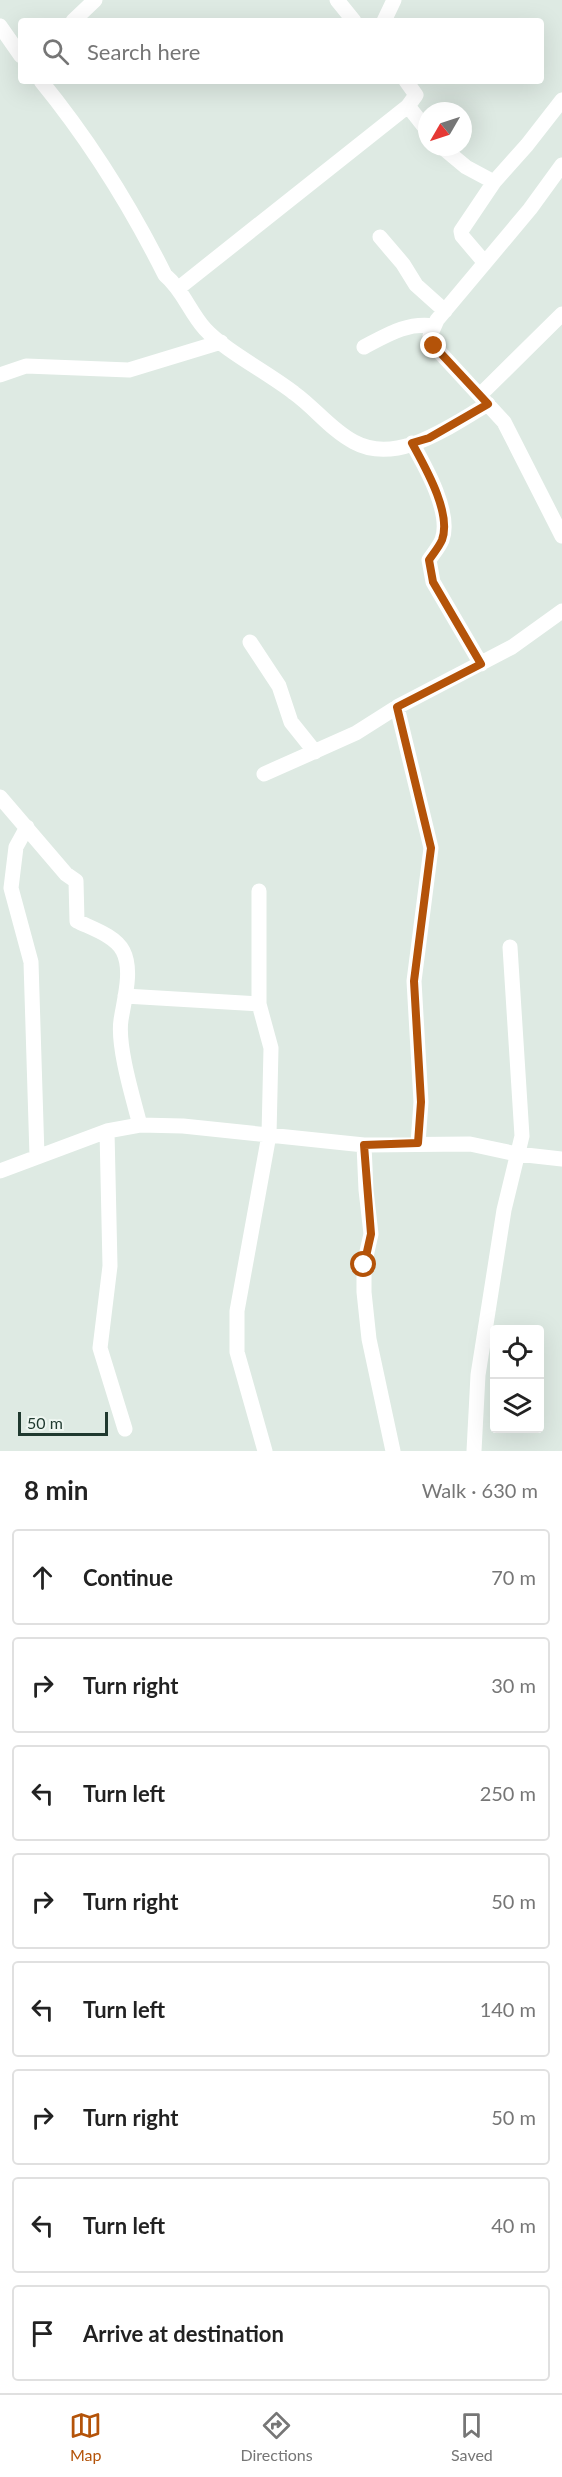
<!DOCTYPE html>
<html lang="en">
<head>
<meta charset="utf-8">
<style>
	body { margin:0; font-family:Lato,sans-serif; background:#f6f6f6; color:#222 }
	.controls { position:absolute; right:18px; bottom:18px; display:grid; overflow:hidden; border-radius:6px; box-shadow:0 6px 24px #0002 }
	.controls button { width:54px; height:54px; display:grid; place-items:center; padding:0; border:0; border-bottom:2px solid #e0e0e0; background:#fff; color:#222; font:30px sans-serif }
	.compass { position:absolute; left:418px; top:102px; width:54px; height:54px; border-radius:50%; background:#fff; box-shadow:0 6px 24px #0002; rotate:231deg }
	.scale { position:absolute; left:18px; bottom:15px; width:90px; box-sizing:border-box; padding-left:6px; border:3px solid #1f392f; border-top:0; font-size:16px; line-height:21px; white-space:nowrap; color:#1f392f; -webkit-text-stroke:4px #eef6f1; paint-order:stroke }
	.stop { position:absolute; width:18px; height:18px; margin:-14px; border:4px solid #b45309; border-radius:50%; background:#fff }
	.stop.end { background:#b45309; border-color:#fff; box-shadow:0 2px 6px #0008 }
	.list { margin:0; padding:0; list-style:none }
	h2 { display:flex; justify-content:space-between; align-items:center; height:78px; margin:0; padding:0 24px; font-size:26px }
	h2 small { font-size:20px; font-weight:400; color:#767676 }
	.list li { display:grid; grid-template-columns:39px 1fr auto; gap:18px; align-items:center; box-sizing:border-box; height:96px; margin:0 12px 12px; padding:0 12px; border:2px solid #e0e0e0; border-radius:6px }
	.list b { display:block; font-size:22px; white-space:nowrap }
	.list em { font-size:20px; font-style:normal; color:#767676 }
	.icon { flex:none; width:33px; height:33px; fill:none; stroke:currentColor; stroke-width:2; stroke-linecap:round; stroke-linejoin:round }
	.map { position:relative; flex:none; width:562px; height:1451px; overflow:hidden }
	.search { position:absolute; background:#fff; box-shadow:0 6px 24px #0002; left:18px; right:18px; top:18px; height:66px; display:flex; align-items:center; gap:15px; box-sizing:border-box; padding:0 21px; border-radius:6px; color:#767676; font-size:22px }
	.sheet { height:942px; background:#fff }
	nav { display:flex; justify-content:space-around; align-items:center; box-sizing:border-box; height:84px; border-top:2px solid #e0e0e0; background:#fff; font-size:16px; color:#767676 }
	nav a { display:grid; justify-items:center; gap:3px }
	nav .on { color:#b45309 }
	.map>svg:first-child { display:block }
	.lines { fill:none; stroke-linecap:round; stroke-linejoin:round }
	.minor { stroke:#fff; stroke-width:15 }
	.route { stroke:#b45309; stroke-width:8 }
</style>
</head>
<body>
<div class="map">
<svg width="562" height="1451" viewBox="0 0 562 1451">
	<rect width="100%" height="100%" fill="#deeae3"/>
	<g class="lines">
		<path class="minor" d="M337,0l17,21
			M73,21l22,-21
			M384,21l10,-21
			M0,26l21,30
			M41,81c49,60 89,124 124,194 18,15 24,36 40,54 19,21 65,45 89,64 21,15 37,37 60,49 44,24 97,-17 134,-38
			M408,106l19,24
			M442,147l24,20 28,15
			M562,165l-32,44 -93,111 -7,16 4,10 70,76 58,114
			M380,237l23,27 13,21 29,26
			M485,263l-23,-27 -1,-5 33,-49 33,-37 35,-45
			M180,287l228,-181 8,-11 -10,-14
			M364,347c23,-12 43,-25 70,-21
			M0,375l26,-9 103,4 92,-28
			M480,395l82,-81
			M412,443c13,23 40,70 30,97 -3,7 -9,14 -13,20l4,22 48,82
			M250,642l29,44 12,36 24,30
			M397,707l34,141 -17,133 7,121 -3,41
			M264,774l92,-41 41,-26 115,-60 50,-36
			M0,797l66,77 10,7 1,40c14,7 39,15 46,30 10,19 1,49 -2,69 -4,26 12,78 19,105
			M27,827l-11,20 -5,41 20,74 6,194
			M259,891v113
			M125,996l134,8 12,44 -2,87 -32,176v41l28,99
			M107,1131l3,135 -10,82 25,81
			M364,1145l2,45 5,44 -7,31v27l5,47 24,112
			M0,1171l107,-40 33,-6 43,1 181,19 106,-1 47,10 45,5
			M474,1451l4,-76 26,-165 18,-74 -12,-189"/>
	</g>
	<g class="lines">
		<path class="route" d="M364,1265l7,-31 -7,-89 54,-2 3,-41 -7,-121 17,-133 -34,-141 84,-43 -48,-82 -4,-22c4,-6 10,-13 13,-20 10,-27 -17,-73 -30,-97l17,-5 59,-34 -54,-58"/>
	</g>
</svg>
<div class="controls">
<button><svg class="icon" aria-label="locate" viewBox="0 0 24 24"><circle cx="12" cy="12" r="6"/><path d="M12 2v4M12 18v4M2 12h4M18 12h4"/></svg></button>
<button><svg class="icon" aria-label="layers" viewBox="0 0 24 24"><path d="M12 4l9 5-9 5-9-5zM3 14l9 5 9-5"/></svg></button>
</div>
<svg class="compass" viewBox="-18 -18 36 36"><path d="M0-13l5 13h-10z" fill="#e53935"/><path d="M0 13l5-13h-10z" fill="#767676"/></svg>
<div class="scale">50 m</div>
<div class="stop" style="left:364px;top:1265px"></div>
<div class="stop end" style="left:434px;top:346px"></div>
<div class="search"><svg class="icon" aria-label="search" viewBox="0 0 24 24"><circle cx="10" cy="10" r="6"/><path d="M15 15l6 6"/></svg>Search here</div>
</div>
<section class="sheet">
<h2>8 min<small>Walk · 630 m</small></h2>
<ul class="list">
<li><svg class="icon" aria-label="ahead" viewBox="0 0 24 24"><path d="M12 20V5M6 11l6-6 6 6"/></svg><div><b>Continue</b></div><em>70 m</em></li>
<li><svg class="icon" aria-label="right" viewBox="0 0 24 24"><path d="M7 20v-9h11M14 6l5 5-5 5"/></svg><div><b>Turn right</b></div><em>30 m</em></li>
<li><svg class="icon" aria-label="left" viewBox="0 0 24 24"><path d="M17 20v-9H6M10 6l-5 5 5 5"/></svg><div><b>Turn left</b></div><em>250 m</em></li>
<li><svg class="icon" aria-label="right" viewBox="0 0 24 24"><path d="M7 20v-9h11M14 6l5 5-5 5"/></svg><div><b>Turn right</b></div><em>50 m</em></li>
<li><svg class="icon" aria-label="left" viewBox="0 0 24 24"><path d="M17 20v-9H6M10 6l-5 5 5 5"/></svg><div><b>Turn left</b></div><em>140 m</em></li>
<li><svg class="icon" aria-label="right" viewBox="0 0 24 24"><path d="M7 20v-9h11M14 6l5 5-5 5"/></svg><div><b>Turn right</b></div><em>50 m</em></li>
<li><svg class="icon" aria-label="left" viewBox="0 0 24 24"><path d="M17 20v-9H6M10 6l-5 5 5 5"/></svg><div><b>Turn left</b></div><em>40 m</em></li>
<li><svg class="icon" aria-label="arrive" viewBox="0 0 24 24"><path d="M6 21V4h12l-3 4 3 4H6"/></svg><div><b>Arrive at destination</b></div></li>
</ul>
</section>
<nav>
<a class="on"><svg class="icon" aria-label="map" viewBox="0 0 24 24"><path d="M3 6l6-2 6 2 6-2v14l-6 2-6-2-6 2zM9 4v14M15 6v14"/></svg>Map</a>
<a><svg class="icon" aria-label="directions" viewBox="0 0 24 24"><path d="M12 3l9 9-9 9-9-9zM9 14v-3h6M13 9l2 2-2 2"/></svg>Directions</a>
<a><svg class="icon" aria-label="saved" viewBox="0 0 24 24"><path d="M7 4h10v16l-5-4-5 4z"/></svg>Saved</a>
</nav>
</body>
</html>
